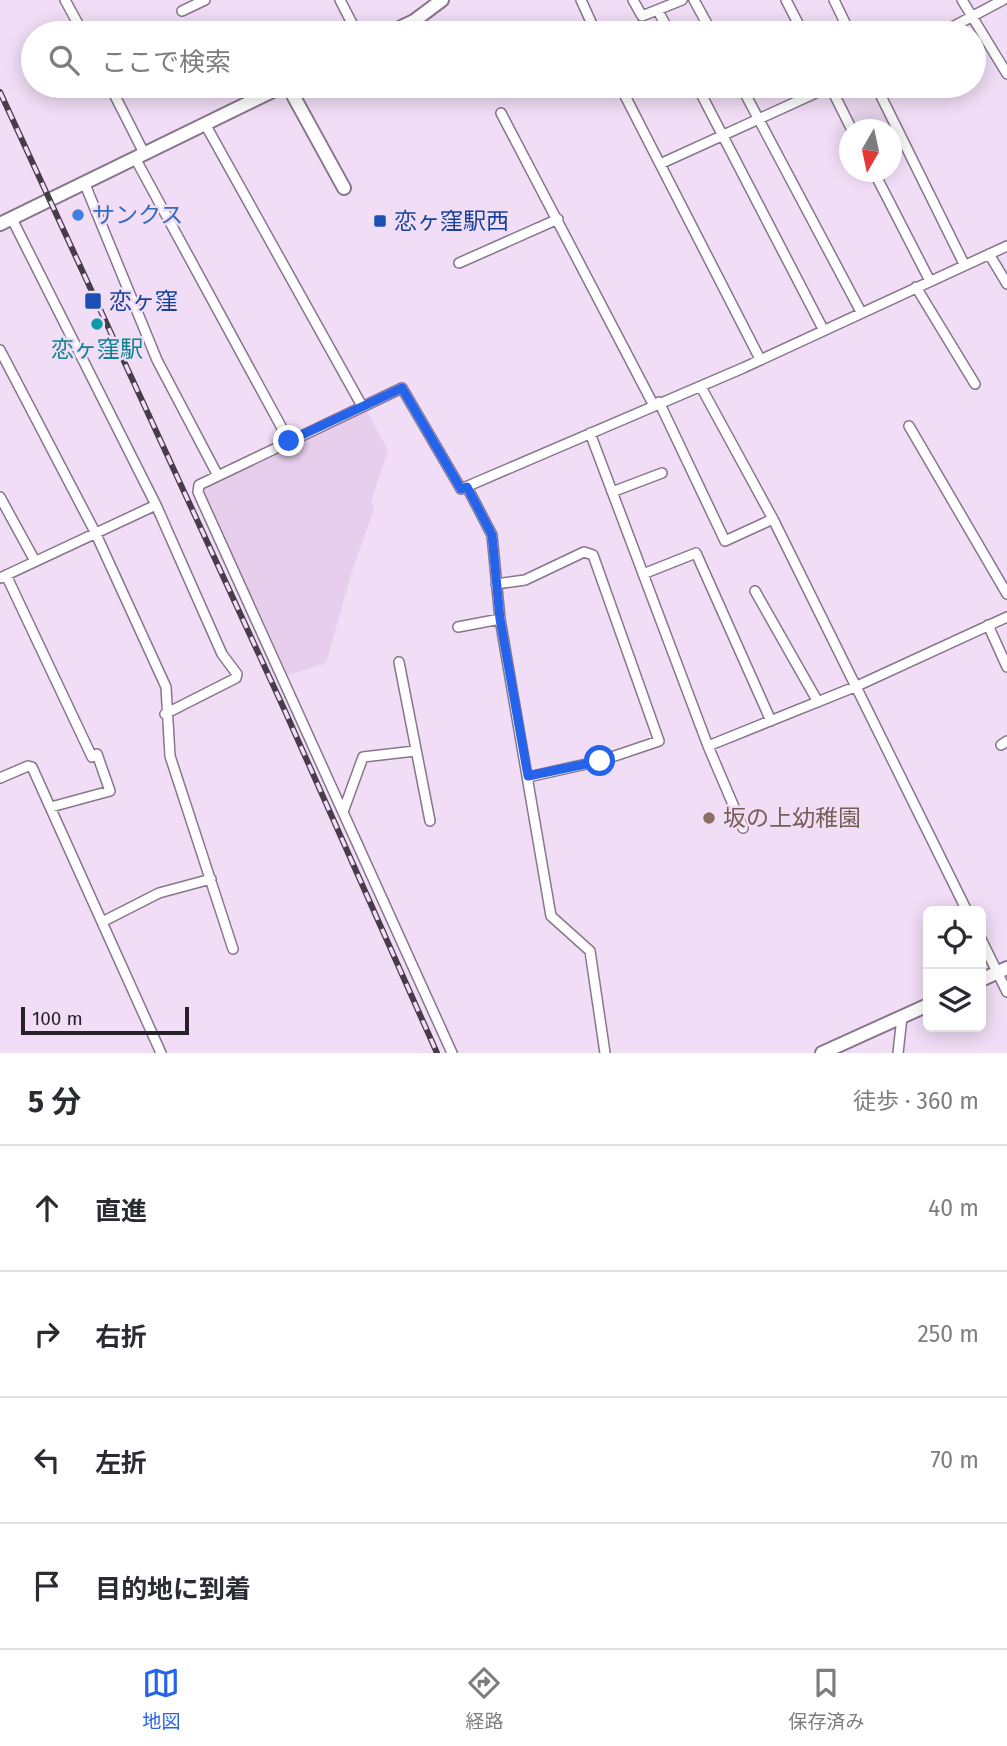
<!DOCTYPE html>
<html lang="ja">
<head>
<meta charset="utf-8">
<style>
	body { margin:0; font-family:"Fira Sans","Noto Sans JP",sans-serif; background:#f7f7f7; color:#2b2b33 }
	.controls { position:absolute; right:21px; bottom:21px; display:grid; overflow:hidden; border-radius:10px; box-shadow:0 4px 18px #0003 }
	.controls button { width:63px; height:63px; display:grid; place-items:center; padding:0; border:0; border-bottom:2px solid #e1e1e2; background:#fff; color:#2b2b33; font:35px sans-serif }
	.compass { position:absolute; left:839px; top:119px; width:63px; height:63px; border-radius:50%; background:#fff; box-shadow:0 4px 18px #0003; rotate:189deg }
	.scale { position:absolute; left:21px; bottom:18px; width:168px; box-sizing:border-box; padding-left:7px; border:4px solid #28212a; border-top:0; font-size:19px; line-height:24px; white-space:nowrap; color:#28212a; -webkit-text-stroke:5px #f1ddf6; paint-order:stroke }
	.stop { position:absolute; width:21px; height:21px; margin:-16px; border:5px solid #2563eb; border-radius:50%; background:#fff }
	.stop.end { background:#2563eb; border-color:#fff; box-shadow:0 2px 7px #0008 }
	.list { margin:0; padding:0; list-style:none }
	h2 { display:flex; justify-content:space-between; align-items:center; height:91px; margin:0; padding:0 28px; font-size:30px }
	h2 small { font-size:23px; font-weight:400; color:#7c7c81 }
	.list li { display:grid; grid-template-columns:46px 1fr auto; gap:21px; align-items:center; box-sizing:border-box; height:126px; padding:0 28px; border-top:2px solid #e1e1e2 }
	.list b { display:block; font-size:26px; white-space:nowrap }
	.list em { font-size:23px; font-style:normal; color:#7c7c81 }
	.icon { flex:none; width:38px; height:38px; fill:none; stroke:currentColor; stroke-width:2; stroke-linecap:round; stroke-linejoin:round }
	.map { position:relative; flex:none; width:1007px; height:1053px; overflow:hidden }
	.search { position:absolute; background:#fff; box-shadow:0 4px 18px #0003; left:21px; right:21px; top:21px; height:77px; display:flex; align-items:center; gap:18px; box-sizing:border-box; padding:0 24px; border-radius:38px; color:#7c7c81; font-size:26px }
	.sheet { height:595px; background:#fff }
	nav { display:flex; justify-content:space-around; align-items:center; box-sizing:border-box; height:98px; border-top:2px solid #e1e1e2; background:#fff; font-size:19px; color:#7c7c81 }
	nav a { display:grid; justify-items:center; gap:4px }
	nav .on { color:#2563eb }
	.map>svg:first-child { display:block }
	.built { fill:#e7ceed }
	.lines { fill:none; stroke-linecap:round; stroke-linejoin:round }
	.minor-casing { stroke:#88768c; stroke-width:12 }
	.tertiary-casing { stroke:#88768c; stroke-width:16 }
	.secondary-casing { stroke:#88768c; stroke-width:16 }
	.minor { stroke:#fff; stroke-width:9 }
	.tertiary { stroke:#fff; stroke-width:12 }
	.secondary { stroke:#fff; stroke-width:12 }
	.rail-casing { stroke:#463d49; stroke-width:6 }
	.rail { stroke:#f1ddf6; stroke-width:3.5; stroke-dasharray:10; stroke-linecap:butt }
	.route { stroke:#2563eb; stroke-width:9 }
	.shop-dot { fill:#3f7fe0; stroke:#f1ddf6; stroke-width:2.5 }
	.transit-dot { fill:#1a4fb4; stroke:#f1ddf6; stroke-width:2.5 }
	.culture-dot { fill:#0f9aa8; stroke:#f1ddf6; stroke-width:2.5 }
	.education-dot { fill:#8d6e63; stroke:#f1ddf6; stroke-width:2.5 }
	.labels { text-anchor:middle; stroke-width:5; stroke-linejoin:round; paint-order:stroke }
	.shop-label { font-size:23px; fill:#366cbe; stroke:#f1ddf6; text-anchor:start }
	.transit-label { font-size:23px; fill:#164399; stroke:#f1ddf6; text-anchor:start }
	.culture-label { font-size:23px; fill:#0d838f; stroke:#f1ddf6 }
	.education-label { font-size:23px; fill:#785e54; stroke:#f1ddf6; text-anchor:start }
</style>
</head>
<body>
<div class="map">
<svg width="1007" height="1053" viewBox="0 0 1007 1053">
	<rect width="100%" height="100%" fill="#f1ddf6"/>
	<path class="built" d="M358,412h9l21,38 -17,52 3,7 -22,62 -26,92 -38,12 -86,-185 2,-4z"/>
	<g class="lines">
		<g class="minor-casing">
			<path id="minor" d="M65,0l18,33
				M340,0l17,33
				M581,0l15,33
				M633,0l9,16 40,-16
				M694,0l18,33
				M786,0l17,33
				M834,0l16,33
				M962,0l45,74
				M182,11l23,-11
				M658,11l12,22
				M941,33l62,-33
				M110,86l34,67
				M620,86l140,273
				M697,86l126,243
				M741,86l120,226
				M830,86l22,44
				M876,86l88,178
				M501,113l152,291
				M205,124l157,282
				M135,158l154,283
				M660,164l171,-78
				M874,172l56,109
				M84,182l73,178 60,114
				M12,219l144,286 66,149 15,20 -1,4 -71,36
				M989,254l18,30
				M459,263l99,-44
				M916,287l59,97
				M0,350l95,182 71,155 4,69 63,193
				M701,387l72,132 194,392
				M659,402l66,139 48,-22
				M909,426l98,168
				M590,433l118,313 149,-60 150,-69
				M467,487l25,48 8,84 51,297 39,35 15,102
				M612,492l50,-19
				M0,497l35,64
				M643,574l53,-21 75,168
				M6,575l86,182 5,-3 13,37 -59,16
				M0,578l156,-73
				M496,584l29,-4 59,-28 9,3 66,186 -59,20 -72,16
				M755,591l63,111
				M988,625l19,42
				M458,627l42,-8
				M399,662l31,159
				M1001,745l6,-4
				M708,746l35,82
				M0,778l28,-12 4,1 129,286
				M343,812l20,-55 52,-6
				M104,921l55,-28 52,-14
				M981,939l26,53
				M452,1053l-254,-561 1,-7 203,-97 59,101 282,-121 264,-122
				M898,1053l4,-36"/>
		</g>
		<g class="tertiary-casing">
			<path id="tertiary" d="M288,86l56,102
				M981,980l26,-12
				M822,1053l106,-48"/>
		</g>
		<g class="secondary-casing">
			<path id="secondary" d="M389,33l25,-12 28,-21
				M0,224l283,-138"/>
		</g>
		<use href="#minor" class="minor"/>
		<use href="#tertiary" class="tertiary"/>
		<use href="#secondary" class="secondary"/>
		<g class="rail-casing">
			<path id="rail" d="M0,92l285,619 152,342"/>
		</g>
		<use href="#rail" class="rail"/>
	</g>
	<g class="lines">
		<path class="route" d="M289,441l113,-53 59,101 6,-2 25,48 8,84 28,157 72,-15"/>
	</g>
	<circle class="shop-dot" cx="78" cy="215" r="7"/>
	<g class="transit-dot">
		<rect x="373" y="214" width="14" height="14" rx="3.5"/>
		<rect x="84" y="292" width="18" height="18" rx="3.5"/>
	</g>
	<circle class="culture-dot" cx="97" cy="324" r="7"/>
	<circle class="education-dot" cx="709" cy="818" r="7"/>
	<g class="labels">
		<g class="shop-label">
			<text x="92" y="223">サンクス</text>
		</g>
		<g class="transit-label">
			<text x="394" y="229">恋ヶ窪駅西</text>
			<text x="109" y="309">恋ヶ窪</text>
		</g>
		<g class="culture-label">
			<text x="97" y="357">恋ヶ窪駅</text>
		</g>
		<g class="education-label">
			<text x="723" y="826">坂の上幼稚園</text>
		</g>
	</g>
</svg>
<div class="controls">
<button><svg class="icon" aria-label="locate" viewBox="0 0 24 24"><circle cx="12" cy="12" r="6"/><path d="M12 2v4M12 18v4M2 12h4M18 12h4"/></svg></button>
<button><svg class="icon" aria-label="layers" viewBox="0 0 24 24"><path d="M12 4l9 5-9 5-9-5zM3 14l9 5 9-5"/></svg></button>
</div>
<svg class="compass" viewBox="-18 -18 36 36"><path d="M0-13l5 13h-10z" fill="#e53935"/><path d="M0 13l5-13h-10z" fill="#7c7c81"/></svg>
<div class="scale">100 m</div>
<div class="stop" style="left:600px;top:761px"></div>
<div class="stop end" style="left:289px;top:441px"></div>
<div class="search"><svg class="icon" aria-label="search" viewBox="0 0 24 24"><circle cx="10" cy="10" r="6"/><path d="M15 15l6 6"/></svg>ここで検索</div>
</div>
<section class="sheet">
<h2>5 分<small>徒歩 · 360 m</small></h2>
<ul class="list">
<li><svg class="icon" aria-label="ahead" viewBox="0 0 24 24"><path d="M12 20V5M6 11l6-6 6 6"/></svg><div><b>直進</b></div><em>40 m</em></li>
<li><svg class="icon" aria-label="right" viewBox="0 0 24 24"><path d="M7 20v-9h11M14 6l5 5-5 5"/></svg><div><b>右折</b></div><em>250 m</em></li>
<li><svg class="icon" aria-label="left" viewBox="0 0 24 24"><path d="M17 20v-9H6M10 6l-5 5 5 5"/></svg><div><b>左折</b></div><em>70 m</em></li>
<li><svg class="icon" aria-label="arrive" viewBox="0 0 24 24"><path d="M6 21V4h12l-3 4 3 4H6"/></svg><div><b>目的地に到着</b></div></li>
</ul>
</section>
<nav>
<a class="on"><svg class="icon" aria-label="map" viewBox="0 0 24 24"><path d="M3 6l6-2 6 2 6-2v14l-6 2-6-2-6 2zM9 4v14M15 6v14"/></svg>地図</a>
<a><svg class="icon" aria-label="directions" viewBox="0 0 24 24"><path d="M12 3l9 9-9 9-9-9zM9 14v-3h6M13 9l2 2-2 2"/></svg>経路</a>
<a><svg class="icon" aria-label="saved" viewBox="0 0 24 24"><path d="M7 4h10v16l-5-4-5 4z"/></svg>保存済み</a>
</nav>
</body>
</html>
